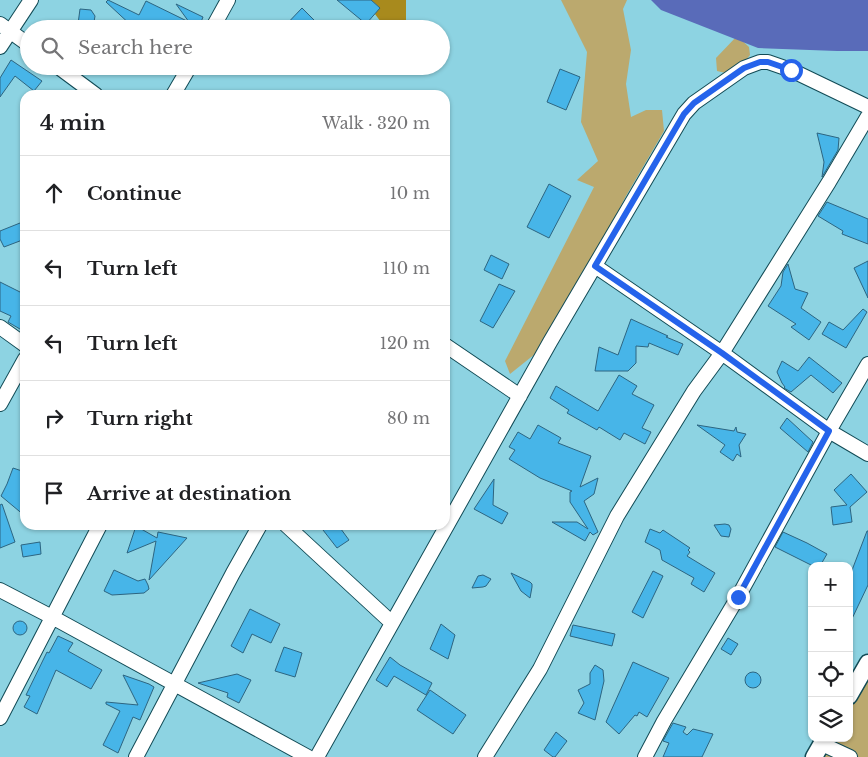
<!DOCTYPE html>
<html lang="en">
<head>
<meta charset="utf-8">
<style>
	body { margin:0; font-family:"Libre Baskerville",serif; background:#f6f6f6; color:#202124 }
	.controls { position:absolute; right:15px; bottom:15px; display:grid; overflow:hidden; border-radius:10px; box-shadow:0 1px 4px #0004 }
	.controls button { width:45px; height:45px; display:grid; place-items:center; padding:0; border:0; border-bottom:1px solid #e0e0e0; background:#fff; color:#202124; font:25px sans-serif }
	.stop { position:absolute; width:15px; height:15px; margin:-11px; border:4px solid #2563eb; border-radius:50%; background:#fff }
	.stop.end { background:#2563eb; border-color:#fff; box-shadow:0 1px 5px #0008 }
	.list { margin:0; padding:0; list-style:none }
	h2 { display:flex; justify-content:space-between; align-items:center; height:65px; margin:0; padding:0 20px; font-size:21px }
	h2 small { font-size:16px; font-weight:400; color:#757577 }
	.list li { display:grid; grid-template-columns:32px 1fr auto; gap:15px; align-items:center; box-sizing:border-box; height:75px; padding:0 20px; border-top:1px solid #e0e0e0 }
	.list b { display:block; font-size:19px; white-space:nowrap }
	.list em { font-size:16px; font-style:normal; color:#757577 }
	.icon { flex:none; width:28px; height:28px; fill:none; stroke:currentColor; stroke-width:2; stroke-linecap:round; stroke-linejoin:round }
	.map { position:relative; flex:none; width:868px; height:757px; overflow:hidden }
	.search { position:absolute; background:#fff; box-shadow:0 1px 4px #0004; left:20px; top:20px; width:430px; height:55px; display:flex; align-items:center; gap:12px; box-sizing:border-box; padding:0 18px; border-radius:28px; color:#757577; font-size:19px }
	.panel { position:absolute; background:#fff; box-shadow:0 1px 4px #0004; left:20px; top:90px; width:430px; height:440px; border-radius:15px }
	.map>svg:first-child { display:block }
	.green { fill:#bba96e }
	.forest { fill:#a88a1d }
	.water { fill:#596bb9 }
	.building { fill:#47b5e8; stroke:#2d6581 }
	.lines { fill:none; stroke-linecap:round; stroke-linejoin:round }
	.minor-casing { stroke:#124b56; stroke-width:16 }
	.tertiary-casing { stroke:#124b56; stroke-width:19 }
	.minor { stroke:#fff; stroke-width:14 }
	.tertiary { stroke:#fff; stroke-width:16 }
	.route { stroke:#2563eb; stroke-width:6 }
</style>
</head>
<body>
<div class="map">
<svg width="868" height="757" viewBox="0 0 868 757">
	<rect width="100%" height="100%" fill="#8dd3e2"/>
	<path class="green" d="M561,0h66l-4,9 8,41 -5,34 5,33 15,-7h16l2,21 -38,65 -76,146 -40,32 -5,-13 89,-174 -17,-7 21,-19 -17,-39 6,-70z
		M737,36l12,11 1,8 -16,20 -17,-4 -1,-13z
		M868,663v94h-54l11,-19h24v-42z"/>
	<path class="forest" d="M371,0h35v23l-10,6h-10l-11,-15 4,-7z"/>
	<path class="water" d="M651,0h217v51h-31l-79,-3 -97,-38z"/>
	<path class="building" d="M108,0l31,15 7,-14 43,21 -13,-18 27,13 -4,10 4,2h-71l1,-2 -27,-25z
		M337,0h34l9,8 -14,16z
		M302,8l21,21h-41z
		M80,9l11,1 4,6 -1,6 -5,4 -11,-2z
		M11,60l31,21 -8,10 -19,-15 -15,21v-19z
		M560,69l20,8 -14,33 -19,-8z
		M817,133l22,5 -1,12 -16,27 2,-15z
		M549,184l22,12 -22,42 -22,-11z
		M827,202l41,17v25l-26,-10 1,-3 -25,-15z
		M25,221v18l-21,8 -4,-8v-8z
		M491,255l18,9 -7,15 -18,-9z
		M868,261v37l-14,-30z
		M788,264l7,25 13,4 -7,15 20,14 -12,18 -18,-13 5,-3 -28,-18 13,-20 2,-14z
		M0,282l24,12 1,-2v40l-17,-10 3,-6 -11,-5z
		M499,284l16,7 -22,37 -13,-7z
		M863,309l4,3 -21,36 -24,-14 7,-12 14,8z
		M631,319l37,17 -2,1 17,7 -5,11 -29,-12 -1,4 -12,-1v17l-8,8h-33l4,-24 19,8z
		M809,357l33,26 -9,10 -22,-18 -20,17 -7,-4 1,-1 -3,-4 -5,-11 5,-11 16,10z
		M619,375l18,11 -5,8 22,11 -12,23 9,4 -6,12 -21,-11 -4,7 -21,-13 -2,3 -30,-17 2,-3 -19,-12 6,-12 42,25z
		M787,418l26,24 -5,10 -28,-24z
		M538,425l23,13 -3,5 33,13 -11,31 18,-9 -4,16 -10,7 14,31 -5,3 -3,-3 -5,9 -33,-19h25l11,7 -18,-27v-10l2,-1 -32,-13 -31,-19 6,-9 -6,-3 9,-15 12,7z
		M697,425l37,6 2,-4 1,5 9,2 -7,11 2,12 -4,-3 -4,7 -13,-9 5,-7z
		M13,468l12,4v44l-24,-20 6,-12z
		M851,474l16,18 -17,15 2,15 -19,3 -2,-18 16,-2 -13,-15z
		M494,479l-1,26 15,8 -6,11 -28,-15z
		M2,504l13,38 -15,6v-43z
		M725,524l4,1 2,4 -2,8 -8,-1 -7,-11z
		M330,525h8l11,15 -12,8 -14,-18z
		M136,526l21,12 1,-6 29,6 -38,42 7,-39 -29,12z
		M650,529l10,4 3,-3 27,18 -2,2 2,2 -3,4 28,17 -11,19 -13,-8 3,-6 -32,-18 -2,-10 -15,-8z
		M867,531h1v54l-19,40v-47z
		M783,532l24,11 20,11 -7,12h-7l-38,-19z
		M40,542l1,12 -18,3 -2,-12z
		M114,570l24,11 7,-2 3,6 1,4 -5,4 -32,2 -8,-4z
		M653,571l10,5 -20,42 -11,-6z
		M511,573l19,9 2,2v3l-2,11 -9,-7z
		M483,575l8,4 -5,7 -3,1 -11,1 6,-12z
		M250,609l30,15 -9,19 -19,-9 -9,19 -12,-7z
		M13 628a7 7 0 1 1 14 0a7 7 0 1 1-14 0Z
		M441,624l14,11 -7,24 -18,-10z
		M573,625l42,9 -3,12 -42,-10z
		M58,636l15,7 -5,8 34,19 -11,19 -35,-19 -19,44 -13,-7 6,-11 -4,-1 21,-43 2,1z
		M728,638l10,6 -7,11 -10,-6z
		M284,647l18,6 -7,24 -20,-6z
		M390,657l10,8 32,18 -6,12 -32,-19 -7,11 -11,-7z
		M633,662l36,16 -22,39 -8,-5 -2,4 -2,-1 -16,19 -13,-12z
		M595,665l8,5 1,11 -9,39 -17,-7 6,-10 -6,-13 12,-6v-11z
		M745 680a8 8 0 1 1 16 0a8 8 0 1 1-16 0Z
		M237,674l14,6 -12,23 -12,-6 1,-4 -30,-10z
		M123,675l26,9 5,3 -14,33 -7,-3 -15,36 -15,-8 17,-34 -14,-7v-2l32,3z
		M430,690l36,25 -13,19 -36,-24z
		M673,723l13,4 -3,5 4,3 6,-6 20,5 -11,23h-39l6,-14 -6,-2z
		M556,732l11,9 -12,16h-2l-9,-7z"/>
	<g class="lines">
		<g class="minor-casing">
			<path id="minor" d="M0,24l29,21
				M212,29l16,-29
				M0,47l31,-47
				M57,66l39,29
				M173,95l17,-29
				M595,266l127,87 107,78 39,23
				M0,327l25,18
				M445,345l75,51
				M0,404l25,-45
				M286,525l106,98
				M0,590l52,27 256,140
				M0,718l100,-193
				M822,744l28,13
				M136,757l97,-184 27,-48
				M317,757l233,-415 134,-228 10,-11 50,-35 16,-6h8l23,8 77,37
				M485,757l55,-88 77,-153 77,-125 28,-38 107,-171 39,-66
				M645,757l19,-36 74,-124 91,-166 39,-67"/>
		</g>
		<g class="tertiary-casing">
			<path id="tertiary" d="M849,696l19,-33
				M814,757l11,-19"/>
		</g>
		<use href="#minor" class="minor"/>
		<use href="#tertiary" class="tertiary"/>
	</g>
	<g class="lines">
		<path class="route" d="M738,597l91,-166 -107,-78 -127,-87 89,-152 10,-11 50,-35 16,-6h8l23,8"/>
	</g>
</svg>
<div class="controls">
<button>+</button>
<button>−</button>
<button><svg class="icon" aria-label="locate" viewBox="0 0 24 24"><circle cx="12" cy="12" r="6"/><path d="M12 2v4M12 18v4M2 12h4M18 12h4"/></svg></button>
<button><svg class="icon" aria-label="layers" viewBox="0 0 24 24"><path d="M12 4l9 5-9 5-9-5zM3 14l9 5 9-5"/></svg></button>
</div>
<div class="stop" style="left:791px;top:70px"></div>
<div class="stop end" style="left:738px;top:597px"></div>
<div class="search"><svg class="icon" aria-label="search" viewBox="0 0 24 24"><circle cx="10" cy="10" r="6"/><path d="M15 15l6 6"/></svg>Search here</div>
<section class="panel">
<h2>4 min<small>Walk · 320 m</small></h2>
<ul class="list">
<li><svg class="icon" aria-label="ahead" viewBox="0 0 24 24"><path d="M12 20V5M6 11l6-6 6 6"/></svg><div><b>Continue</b></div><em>10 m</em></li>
<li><svg class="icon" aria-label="left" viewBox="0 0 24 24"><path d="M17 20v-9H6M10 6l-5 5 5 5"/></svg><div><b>Turn left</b></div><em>110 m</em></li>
<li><svg class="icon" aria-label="left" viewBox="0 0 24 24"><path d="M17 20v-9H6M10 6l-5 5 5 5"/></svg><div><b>Turn left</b></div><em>120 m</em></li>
<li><svg class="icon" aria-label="right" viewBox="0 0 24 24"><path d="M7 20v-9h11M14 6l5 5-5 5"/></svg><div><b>Turn right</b></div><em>80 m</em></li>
<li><svg class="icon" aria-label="arrive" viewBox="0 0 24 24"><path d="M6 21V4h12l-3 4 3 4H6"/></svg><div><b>Arrive at destination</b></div></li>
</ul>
</section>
</div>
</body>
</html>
